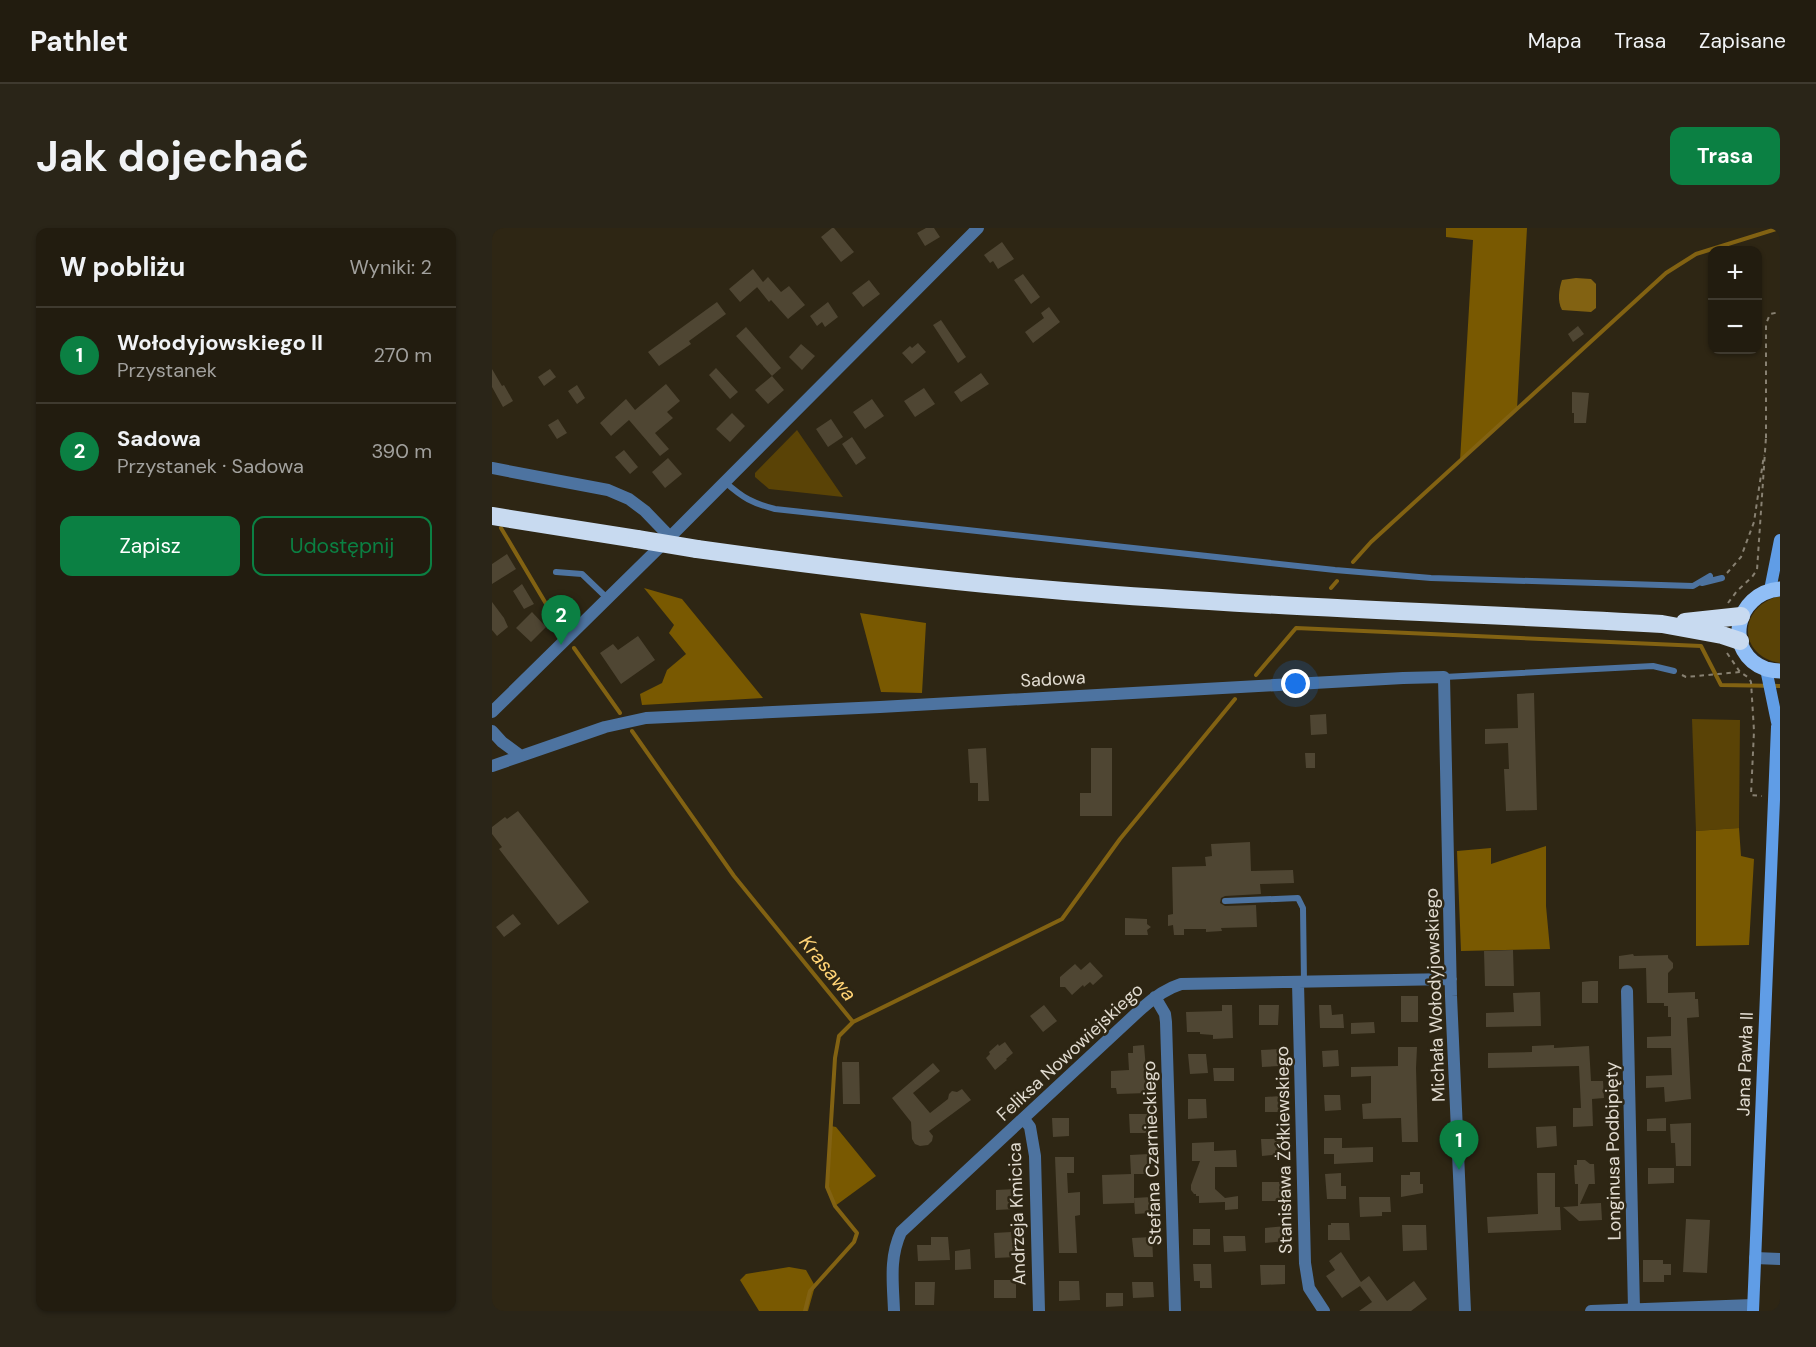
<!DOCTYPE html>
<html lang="pl">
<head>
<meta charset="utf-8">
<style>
	body { margin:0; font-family:"DM Sans",sans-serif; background:#2a2518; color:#f1f3f6 }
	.controls { position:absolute; right:18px; top:18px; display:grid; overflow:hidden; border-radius:12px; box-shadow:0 2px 4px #0004 }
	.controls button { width:54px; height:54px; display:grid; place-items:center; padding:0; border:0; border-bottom:2px solid #3f3a2f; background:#221c0f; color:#f1f3f6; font:30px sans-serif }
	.you { position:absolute; left:804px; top:456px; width:21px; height:21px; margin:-15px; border:4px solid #fff; border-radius:50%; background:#1a73e8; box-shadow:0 0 0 9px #1a73e833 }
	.badge { display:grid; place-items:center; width:39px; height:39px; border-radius:50%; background:#0b8043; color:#fff; font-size:20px; font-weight:700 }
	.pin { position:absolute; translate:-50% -50px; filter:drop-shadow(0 2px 3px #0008) }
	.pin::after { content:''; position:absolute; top:32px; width:21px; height:18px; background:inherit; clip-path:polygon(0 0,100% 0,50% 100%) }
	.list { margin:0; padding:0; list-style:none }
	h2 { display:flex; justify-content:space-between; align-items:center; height:78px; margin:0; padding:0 24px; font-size:26px }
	h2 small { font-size:20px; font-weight:400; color:#a2a19e }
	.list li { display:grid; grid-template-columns:39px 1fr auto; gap:18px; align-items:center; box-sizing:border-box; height:96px; padding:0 24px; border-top:2px solid #3f3a2f }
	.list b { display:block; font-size:22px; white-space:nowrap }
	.list p { margin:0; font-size:20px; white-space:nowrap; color:#a2a19e }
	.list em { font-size:20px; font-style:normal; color:#a2a19e }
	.actions { display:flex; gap:12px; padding:18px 24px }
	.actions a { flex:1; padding:14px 0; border:2px solid #0b8043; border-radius:12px; text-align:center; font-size:21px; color:#0b8043 }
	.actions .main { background:#0b8043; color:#fff }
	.map { position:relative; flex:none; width:1288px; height:1083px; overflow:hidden; border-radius:12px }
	header { display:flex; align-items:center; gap:36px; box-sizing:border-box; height:84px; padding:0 30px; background:#221c0f; border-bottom:2px solid #3f3a2f }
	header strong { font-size:28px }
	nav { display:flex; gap:33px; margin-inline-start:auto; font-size:21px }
	.intro { display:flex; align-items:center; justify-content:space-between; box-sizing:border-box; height:144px; padding:0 36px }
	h1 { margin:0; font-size:42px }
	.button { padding:15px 27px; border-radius:12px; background:#0b8043; color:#fff; font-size:21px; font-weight:700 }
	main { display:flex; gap:36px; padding:0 36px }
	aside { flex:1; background:#221c0f; border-radius:12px; box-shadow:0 2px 4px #0004 }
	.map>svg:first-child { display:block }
	.green { fill:#5a4306 }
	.forest { fill:#795901 }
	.water { fill:#826212 }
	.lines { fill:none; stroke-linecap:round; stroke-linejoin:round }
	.stream { stroke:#826212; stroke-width:4 }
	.building { fill:#4f4633 }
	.path { stroke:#888172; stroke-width:2; stroke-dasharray:4.5 4.5; stroke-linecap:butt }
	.lane { stroke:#4d73a0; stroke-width:6 }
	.street { stroke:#4d73a0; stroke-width:12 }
	.secondary { stroke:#609de6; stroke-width:12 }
	.primary { stroke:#90bef6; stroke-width:15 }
	.highway { stroke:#c8daf0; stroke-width:18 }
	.highway-bridge { stroke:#c8daf0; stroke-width:18 }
	.labels { text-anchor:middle; stroke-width:5; stroke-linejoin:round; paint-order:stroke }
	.street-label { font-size:18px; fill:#e2dcd1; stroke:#2e2614 }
	.water-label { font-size:20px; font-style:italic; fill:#ffd375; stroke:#2e2614 }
</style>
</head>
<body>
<header>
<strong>Pathlet</strong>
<nav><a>Mapa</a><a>Trasa</a><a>Zapisane</a></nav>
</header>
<div class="intro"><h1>Jak dojechać</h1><a class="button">Trasa</a></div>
<main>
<aside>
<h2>W pobliżu<small>Wyniki: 2</small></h2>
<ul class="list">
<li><span class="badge">1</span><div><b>Wołodyjowskiego II</b><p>Przystanek</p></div><em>270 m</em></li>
<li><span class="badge">2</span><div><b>Sadowa</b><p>Przystanek · Sadowa</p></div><em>390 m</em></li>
</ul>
<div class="actions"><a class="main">Zapisz</a><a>Udostępnij</a></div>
</aside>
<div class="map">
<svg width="1288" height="1083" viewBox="0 0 1288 1083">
	<rect width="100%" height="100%" fill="#2e2614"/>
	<path class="green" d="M305,202l46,67 -74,-8 -14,-12v-4z
		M1284,369h4v66c-41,-7 -43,-53 -4,-66z
		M1200,491l48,1 -1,108 -43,3z"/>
	<path class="forest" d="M954,0h81l-10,181 -57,52 13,-221 -27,-3z
		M152,360l38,11 81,99 -121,7 -2,-11 22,-11 5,-13 19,-16 -17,-21 5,-8z
		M368,385l66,10 -4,70 -41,-1z
		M1247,600l2,28 13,3 -5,86 -53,1v-115z
		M1054,618v60l4,43 -89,2 -4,-100 34,-3v16z
		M339,898l5,1 40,49 -41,30 -8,-19z
		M297,1039l17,3 9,16 -7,25h-49l-19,-31 6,-6z"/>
	<path class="water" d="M1084,50l15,1 5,5v24l-5,4 -29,-2c-5,-9 -3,-21 0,-30z"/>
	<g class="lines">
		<path class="stream" d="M9,300l60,101
			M861,334l18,-20 295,-269 30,-19 80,-25
			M839,360l6,-7
			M82,420l46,65
			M764,447l40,-47 405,18 20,39 59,1
			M140,503l102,145 119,146
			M313,1083l5,-20 44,-49 3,-9 -22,-27 -8,-19 8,-129 4,-22 14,-14 209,-103 58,-80 115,-140"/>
	</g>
	<path class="building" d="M340,0h2l20,24 -13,10 -20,-25z
		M434,0h8l6,9 -15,9 -8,-13z
		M510,14l12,17 -16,10 -5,-8 -3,2 -6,-8z
		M261,41l10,13 5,-5 13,15 8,-6 16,19 -17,14 -17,-19 -2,2 -12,-15 6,-5 -23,20 -11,-13z
		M531,46l17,23 -9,7 -17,-24z
		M377,52l11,14 -17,13 -11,-14z
		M225,74l9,12 -37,27 2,3 -32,22 -11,-14z
		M336,74l10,15 -13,10 -3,-5 -5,4 -7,-10z
		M557,79l11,15 -27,21 -8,-11 19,-14 -3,-5z
		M449,92l25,37 -8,6 -25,-38z
		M1086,98l6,8 -11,8 -5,-8z
		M254,99l35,41 -9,8 -36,-40z
		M426,115l8,9 -14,12 -10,-11 8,-7 2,2z
		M309,116l14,12 -13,14 -13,-13z
		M224,140l22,24 -8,7 -21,-24z
		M0,141l10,17 2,-1 9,16 -10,6 -11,-20z
		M58,141l6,8 -12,9 -6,-9z
		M489,145l8,11 -28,18 -7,-10z
		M280,148l12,14 -16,14 -13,-14z
		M174,156l14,17 -13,11 6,6 -18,15 14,16 -9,7 -31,-36 -18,16 -11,-13 26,-24 9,11z
		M85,157l8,13 -8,6 -9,-13z
		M432,160l11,16 -20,13 -11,-16z
		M1080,164l17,1 -3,30h-12v-10h-2z
		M380,171l12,17 -19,13 -12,-17z
		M240,185l13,13 -15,16 -14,-13z
		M66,191l9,14 -10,6 -9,-14z
		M339,191l12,18 -15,10 -12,-18z
		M360,209l14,21 -10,7 -14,-21z
		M132,222l14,17 -8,7 -15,-17z
		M176,230l14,16 -17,14 -13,-16z
		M15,326l9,15 -24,15v-20z
		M30,356l12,20 -10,5 -11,-18z
		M0,374l12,16 4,9 -11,9 -5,-6z
		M40,384l14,15 -15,15 -15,-14z
		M146,408l17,24 -34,24 -21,-31 13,-9 5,6z
		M1042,465l3,117 -31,1 -2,-42h5l-1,-26 -23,1v-15l33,-1 -1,-34z
		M834,486l1,20 -16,1 -1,-20z
		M494,520l3,53h-11v-18h-8l-2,-34z
		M599,520h21v68h-32v-23h11z
		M813,525h10v15h-9z
		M26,583l71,91 -31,23 -59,-76 3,-2 -10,-13v-7l13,-10 2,2z
		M758,614l1,29 42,-1 1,13 -34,1 1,10 -36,2 -4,2 -1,5 5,3 31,-1 1,22 -36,1 1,3 -16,1v-3h-22v6h-10l-1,-10 -5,1v-11l5,-1 -1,-47 34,-1 -1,-9 7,-1 -1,-12z
		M21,686l8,10 -17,13 -8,-10z
		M633,690l22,1v5l4,3 -4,3 1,5h-23z
		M1021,722l1,36h-29l-1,-35z
		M1141,726l1,2 34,-1v3l5,5v5l-5,5v20l27,-1v7h3l1,18 -12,1 4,81 -26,3 -1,-15 -18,1v-12l26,-1 -1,-27h-24v-11l24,-1v-19h-3v-11h-4v-3h-17l-1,-35 -27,1v-13z
		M598,734l13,14 -10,9 -3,-3 -6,5 -1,-2 -11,10 -7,-8h-5v-10l15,-13 6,6z
		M1099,753h7v22h-16v-21z
		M1048,764l1,34 -55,1v-14l28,-1 -1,-19z
		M909,768h17v26h-17z
		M552,777l13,16 -14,11 -13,-16z
		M730,777h10l1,33 -20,1v-4l-13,-1v-2h-13l-1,-20 36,-1z
		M767,777h20l-1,20h-19z
		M827,777h12l1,10 11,-1 1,14h-24z
		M882,794l1,11 -24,1v-11z
		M513,814l8,11 -7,6 1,1 -12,10 -9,-12 4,-4 -1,-2 9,-8 1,2z
		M652,817l4,48 -31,1 -1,-6h-5v-17l18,-1 -1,-17h5v-7z
		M1062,817v3l35,-2 2,35h12l1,17 -12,1 1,27 -20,1v-19h8l-2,-42 -91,2v-15l44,-1v-6z
		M906,819h19l-1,21 2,74h-16l-1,-24 -38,1 -1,-15 9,-1v-27l-20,1v-10l47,-1z
		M787,821v17l-17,1 -1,-17z
		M846,822l1,16 -16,1 -1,-16z
		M696,826h18l2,19 -18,1z
		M350,834h17l1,42h-17z
		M441,835l7,8 -27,22 17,20 18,-14 1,-5 3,-3 5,1 5,-3 9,11 -42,31 4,5 -1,5 -4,4 -8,1 -5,-2 -3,-5 -1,-17 -19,-24z
		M721,840h21v13h-20z
		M832,867h16l1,15 -16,1z
		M789,868v16h-16v-15z
		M696,871h18l1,19 -19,1z
		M637,886h20v19h-19z
		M560,890h17v18l-16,1z
		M1174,890v13h-19v-12z
		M1199,895v43h-15l-1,-23h-4l-1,-19z
		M1064,898l1,20 -20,2 -1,-21z
		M832,910h18v10l31,-1v15l-39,2v-10h-10z
		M769,911h22v15l-21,2z
		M722,914v9l22,-1 1,17h-22v22l10,9 13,-2v13l-13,1v-8l-26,1v-7h-3v-2h-2l-3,-4v-5l9,-24h-8v-18z
		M657,926l1,20h-18h2v29l-31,1 -1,-29 29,-1 -1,-19z
		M563,929h19v16h-7l1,20 12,-1v23l-5,1 2,37h-18z
		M1085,932h8l5,4h4l1,20h-6l-9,20 21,-1 1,17 -23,1 -16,-14 15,-1v-22h-3l-1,-19h3z
		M1156,940h26v15l-26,1z
		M918,944h10v12h3v9l-22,4v-22h9z
		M849,945v13h5v13h-19l-2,-25z
		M1045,945h18v34h5l1,23 -73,3 -1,-16 51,-3z
		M770,954h26l-1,19h-25z
		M523,961v20l-19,1v-20z
		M659,969v16l-16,1 -1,-16z
		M867,969h31l1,15h-9v4l-22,1z
		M1194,991l24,1 -3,53 -24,-1z
		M839,995h18l1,17h-22v-15h3z
		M910,997h24l1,25 -24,1z
		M794,998l1,15 -22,2v-15z
		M701,1001h17v16h-17z
		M519,1004l1,11h4v14l-21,1 -1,-25z
		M731,1008h22l1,15 -22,1z
		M439,1009h17l2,23 -32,1 -1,-16h14z
		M660,1009l1,20h-19l-2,-19z
		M478,1021l1,20 -16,1v-19z
		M849,1024l20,30 8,-6 18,25 27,-20 13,18 -16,12h-52l13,-9 -12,-16 -18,12 -16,-22 9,-6 -6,-9z
		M1151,1032h20v4h8v11h-7v7h-21z
		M701,1036h18l1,24h-12v-7h-6z
		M768,1037h25v19l-24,1z
		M502,1052h22v18h-22z
		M567,1053h20l1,19 -21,1z
		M423,1054h20l-1,23h-19z
		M640,1054h21l1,15 -21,1z
		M614,1065h17v13l-17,1z"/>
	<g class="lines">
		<path class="path" d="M1274,210v-114l4,-10 10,-2
			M1235,345l14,-16 13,-35 10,-67
			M1236,375l9,-12 15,-14 5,-7 9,-133
			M1235,425l13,19 9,6 2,4 3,49 -3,64 11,1
			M1190,447l4,2 54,-5"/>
		<path class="lane" d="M233,254c18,16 27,21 50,27l560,61 96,8 262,8 17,-10
			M64,344l26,2 25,24
			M1210,355l20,-5
			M952,449l209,-11 21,5
			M733,673l73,-3 5,10 1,74"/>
		<path class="street" d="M0,240l116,22 21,9 16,12 25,26
			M0,484l178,-175 308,-309
			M0,503l10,11 19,14
			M0,538l113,-39 41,-9 234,-11 523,-29 41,-1 7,319 14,315
			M806,755l7,280 4,25 15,23
			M1135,763l7,318
			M663,769l10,17 1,8 9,289
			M532,891l6,8 5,29 4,155
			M1263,1030l25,1
			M402,1083c-1,-28 -5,-53 7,-79l240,-223c12,-11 24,-20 40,-25l270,-5
			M1099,1083l162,-6"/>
		<path class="secondary" d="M1278,362l10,-50
			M1274,441l11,53
			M1261,1083l24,-584 3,-14"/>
		<path class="primary" d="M1288,361c-46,4 -57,64 -14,80 4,1 10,2 14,2"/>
		<path class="highway" d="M0,288l145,23
			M205,321c122,17 244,32 367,42 199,16 399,22 598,33l60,11 18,6
			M1193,394l56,-6"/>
		<path class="highway-bridge" d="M145,311l60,10"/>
	</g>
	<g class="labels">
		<g class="street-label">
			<text transform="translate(561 451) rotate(-3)" y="6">Sadowa</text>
			<text transform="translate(943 767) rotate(-92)" y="6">Michała Wołodyjowskiego</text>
			<text transform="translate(578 824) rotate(-43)" y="6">Feliksa Nowowiejskiego</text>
			<text transform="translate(1253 836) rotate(-88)" y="6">Jana Pawła II</text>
			<text transform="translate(792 922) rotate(-91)" y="6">Stanisława Żółkiewskiego</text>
			<text transform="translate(1121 923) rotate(-91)" y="6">Longinusa Podbipięty</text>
			<text transform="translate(660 925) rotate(-92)" y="6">Stefana Czarnieckiego</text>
			<text transform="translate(525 986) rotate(-92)" y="6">Andrzeja Kmicica</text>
		</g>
		<g class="water-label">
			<text transform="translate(336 740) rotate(51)" y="7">Krasawa</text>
		</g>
	</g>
</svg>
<div class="controls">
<button>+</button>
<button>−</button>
</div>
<div class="you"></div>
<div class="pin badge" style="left:967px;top:942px">1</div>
<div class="pin badge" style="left:69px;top:417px">2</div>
</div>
</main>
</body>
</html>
